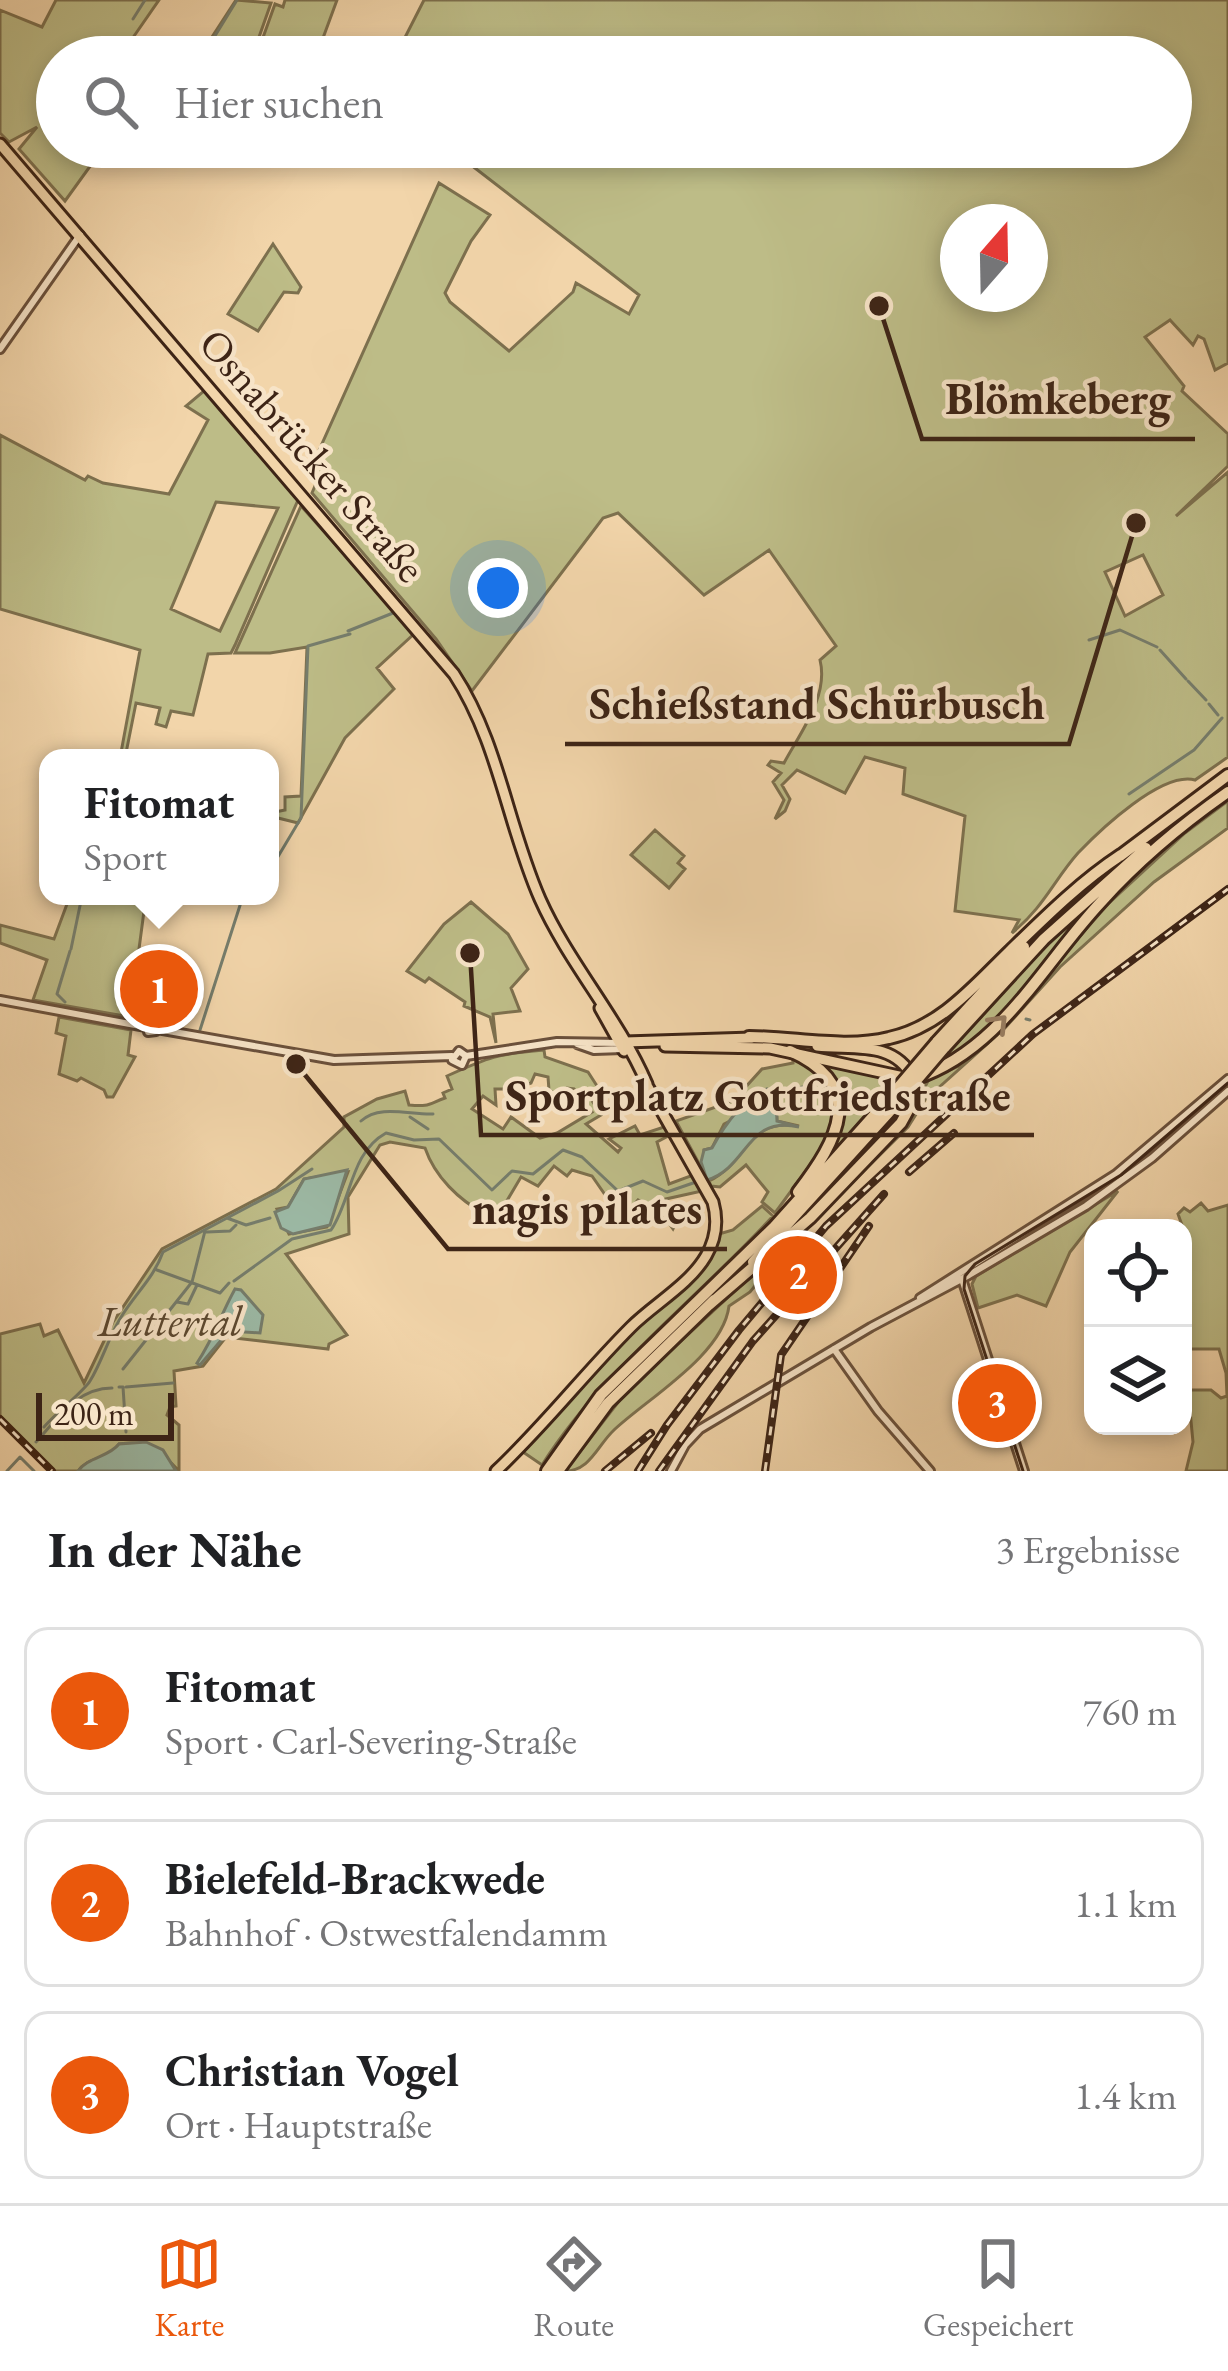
<!DOCTYPE html>
<html lang="de">
<head>
<meta charset="utf-8">
<style>
	body { margin:0; font-family:"EB Garamond",serif; background:#f2f2f2; color:#202124 }
	.controls { position:absolute; right:36px; bottom:36px; display:grid; overflow:hidden; border-radius:24px; box-shadow:0 6px 18px #0003 }
	.controls button { width:108px; height:108px; display:grid; place-items:center; padding:0; border:0; border-bottom:3px solid #e0e0e0; background:#fff; color:#202124; font:60px sans-serif }
	.compass { position:absolute; left:940px; top:204px; width:108px; height:108px; border-radius:50%; background:#fff; box-shadow:0 6px 18px #0003; rotate:20deg }
	.scale { position:absolute; left:36px; bottom:30px; width:138px; box-sizing:border-box; padding-left:12px; border:6px solid #3d2416; border-top:0; font-size:33px; line-height:42px; white-space:nowrap; color:#3d2416; -webkit-text-stroke:9px #f7e4c8; paint-order:stroke }
	.you { position:absolute; left:498px; top:588px; width:42px; height:42px; margin:-30px; border:9px solid #fff; border-radius:50%; background:#1a73e8; box-shadow:0 0 0 18px #1a73e833 }
	.badge { display:grid; place-items:center; width:78px; height:78px; border-radius:50%; background:#ea580c; color:#fff; font-size:39px; font-weight:700 }
	.pin { position:absolute; translate:-50% -50%; border:6px solid #fff; box-shadow:0 3px 12px #0006 }
	.popup { position:absolute; left:39px; top:749px; width:240px; height:156px; box-sizing:border-box; display:grid; place-content:center; border-radius:24px; background:#fff; filter:drop-shadow(0 3px 9px #0005); font-size:39px; white-space:nowrap; color:#757577 }
	.popup b { font-size:45px; color:#202124 }
	.popup::after { content:''; position:absolute; left:50%; top:100%; margin-left:-24px; border:24px solid transparent; border-top-color:#fff }
	.list { margin:0; padding:0; list-style:none }
	h2 { display:flex; justify-content:space-between; align-items:center; height:156px; margin:0; padding:0 48px; font-size:51px }
	h2 small { font-size:39px; font-weight:400; color:#757577 }
	.list li { display:grid; grid-template-columns:78px 1fr auto; gap:36px; align-items:center; box-sizing:border-box; height:168px; margin:0 24px 24px; padding:0 24px; border:3px solid #e0e0e0; border-radius:24px }
	.list b { display:block; font-size:45px; white-space:nowrap }
	.list p { margin:0; font-size:39px; white-space:nowrap; color:#757577 }
	.list em { font-size:39px; font-style:normal; color:#757577 }
	.icon { flex:none; width:66px; height:66px; fill:none; stroke:currentColor; stroke-width:2; stroke-linecap:round; stroke-linejoin:round }
	.map { position:relative; flex:none; width:1228px; height:1471px; overflow:hidden }
	.search { position:absolute; background:#fff; box-shadow:0 6px 18px #0003; left:36px; right:36px; top:36px; height:132px; display:flex; align-items:center; gap:30px; box-sizing:border-box; padding:0 42px; border-radius:66px; color:#757577; font-size:45px }
	.sheet { height:732px; background:#fff }
	nav { display:flex; justify-content:space-around; align-items:center; box-sizing:border-box; height:168px; border-top:3px solid #e0e0e0; background:#fff; font-size:33px; color:#757577 }
	nav a { display:grid; justify-items:center; gap:6px }
	nav .on { color:#ea580c }
	.map>svg:first-child { display:block }
	.green { fill:#bdbc87; stroke:#7d704e; stroke-width:3; fill-rule:evenodd }
	.water { fill:#9cb9a5; stroke:#767d6c; stroke-width:3 }
	.lines { fill:none; stroke-linecap:round; stroke-linejoin:round }
	.stream { stroke:#767d6c; stroke-width:3 }
	.minor-casing { stroke:#6a503b; stroke-width:12 }
	.major-casing { stroke:#3d2416; stroke-width:15 }
	.highway-casing { stroke:#3d2416; stroke-width:16 }
	.minor { stroke:#f7e4c8; stroke-width:6 }
	.major { stroke:#f2d5aa; stroke-width:9 }
	.highway { stroke:#f2d5aa; stroke-width:10 }
	.tram { stroke:#3d2416; stroke-width:3 }
	.rail-casing { stroke:#3d2416; stroke-width:8 }
	.rail { stroke:#f7e4c8; stroke-width:3; stroke-dasharray:9; stroke-linecap:butt }
	.highway-bridge-casing { stroke:#3d2416; stroke-width:16; stroke-linecap:butt }
	.highway-bridge { stroke:#f2d5aa; stroke-width:10 }
	.oneway { stroke:#987c60 }
	.labels { text-anchor:middle; stroke-width:9; stroke-linejoin:round; paint-order:stroke }
	.street-label { font-size:42px; fill:#3d2416; stroke:#f7e4c8 }
	.park-label { font-size:42px; font-style:italic; fill:#5d4a32; stroke:#f7e4c8 }
	.leader { fill:none; stroke:#3d2416; stroke-width:4.5 }
	.callout-dot { fill:#3d2416; stroke:#f7e4c8; stroke-width:4.5 }
	.callout-label { font-size:45px; text-anchor:middle; font-weight:bold; fill:#3d2416; stroke:#f7e4c8; stroke-width:9; stroke-linejoin:round; paint-order:stroke }
</style>
</head>
<body>
<div class="map">
<svg width="1228" height="1471" viewBox="0 0 1228 1471">
	<rect width="100%" height="100%" fill="#f2d5aa"/>
	<filter id="stains"><feTurbulence type="fractalNoise" baseFrequency=".00167" numOctaves="4"/><feColorMatrix values="0 0 0 0 .2 0 0 0 0 .09 0 0 0 0 .02 0 0 0 .5 -.17"/></filter>
	<radialGradient id="worn" r=".72"><stop offset=".6" stop-color="#630" stop-opacity="0"/><stop offset="1" stop-color="#630" stop-opacity=".3"/></radialGradient>
	<path class="green" d="M56,0h103l-27,39 40,18 -60,-3 -3,3h-52v90h47l-39,54 -46,-52 18,-22 -28,15 -9,-9v-123l42,17z
		M236,0l35,3 -19,54h-53z
		M285,0h52l-21,57h-60l19,-53 8,3z
		M424,0h804v363l-13,7 -11,-31 -6,-3 -5,9 -23,-25 -25,17 39,49 -2,5 46,43v32l-52,50 52,-44v285l-33,23c-33,-9 -95,50 -117,73 -24,27 -34,54 -66,80l7,-13 -64,-9 10,-95 -62,-22 2,-26 -40,-11 -20,36 -48,-23 -15,15 8,14 -5,12 -10,8 9,-19 -11,-18 8,-9 -13,-8 3,-4 13,2c16,-30 45,-67 36,-103l16,-14 -67,-96 -65,45 -86,-82 -15,5 -131,173 -36,-52 -124,-146 6,-14 -10,-4 131,-292 51,32 -19,26 -26,52 5,9 59,49 64,-59 3,-9 53,31 10,-19 -177,-137 6,-11h703v-90h-776zM1030,222v72h-72v-72zM1143,555l20,40 -38,21 -20,-44z
		M273,244l28,43 -3,6 -14,-1 -26,39 -30,-17z
		M205,390l93,110 -63,145 -4,8 -23,1 -15,61 -22,-4 -5,16 -10,-3 4,-16 -24,-5 -11,55h-5l20,-108 -140,-41v-174l85,45 3,-4 15,7 66,11 39,-74 -22,-14zM216,502l62,6 -58,123 -49,-22z
		M301,506l114,127 -38,35 17,21 -49,49 -47,85 -28,-7v-3l15,-3v-13l16,-1 6,-149 -37,6h-35z
		M1228,801v27l-74,54 -94,85 -55,61 -80,72 -17,27 -123,122 -35,43 -21,14c-6,49 -81,92 -115,124 -17,16 -24,41 -49,41l61,-79 182,-169 107,-117 14,-27 30,-13 31,-27 118,-135 77,-71z
		M655,830l29,26 -6,7 7,6 -16,19 -38,-33z
		M1121,876l-138,160 -49,33 102,-113z
		M70,896h76l-16,121 -97,-17 14,-40 -47,-17v-18l54,14z
		M471,902l37,32 20,35 -17,19 9,23 -27,3 3,29 -6,-26 -26,-11 1,-4 -36,-24 -4,4 -18,-11 37,-47z
		M59,1017l72,13 -3,25 7,2 -22,40h-6l-3,-7 -23,-12 -4,3 -18,-7 7,-38 -10,-3z
		M544,1050l1,7 43,15 11,17 -10,7 12,19 -15,9 32,28 3,-4 -12,-9 26,-13 5,9 24,-8 6,8 -13,7 12,42 24,-9 9,16 -36,8 3,12 9,8 -5,10 -11,-15 -24,-14 -10,11 -13,-2 -23,-33 -20,-6 -5,6 -13,-10 -16,20 -17,-9 -16,27 -20,10c-26,-14 -50,-37 -60,-66l-35,-6 -10,3 -32,52 1,37 -63,20 61,81 -18,9 -1,5 -102,-12 -23,29 -29,5 2,35 -6,1 -3,8 12,10v46c-19,-20 -27,-32 -60,-27 -10,15 -31,13 -41,27h-24l-54,-55v-82l40,-10 4,12 14,-6 26,53 29,-61 49,-73 114,-60 68,-62v-10l33,-18 28,-8 4,14c21,2 19,-1 36,-7l-2,-5 9,-4 -5,-13c42,-19 50,-22 97,-26zM535,1074l13,3 1,13 12,7 6,-9 7,1 18,23 -35,21 -17,5 -29,-21 -8,12 -31,-20 11,-13 13,9 -1,-16h20l16,-6zM348,1172l-21,55 -38,7 -12,-25 11,-2 16,-28z
		M766,1051l23,3 41,27 6,31 -12,34 -49,67 -13,-11 6,-10 -22,-27 -26,22 -9,-1 -2,-5c41,-20 36,-63 90,-55l-22,-5 -1,-23 -52,26 -12,24 -8,2 -1,21 -27,-50 57,-20 29,-32 31,-6v-5z
		M815,1061l81,19 -74,85 21,-52z
		M1118,1191l-48,61 -24,54 -29,-11 -39,13 -6,-24 4,-8z
		M1201,1203l7,8 20,-6v266h-42l7,-29 -5,-52h23l10,8 6,-2 -1,-23 -7,-24h-30l-2,16 -4,-1v-136l-5,-14 6,-6 6,4z
		M762,1206l11,10c-77,84 -170,153 -231,249l-19,-13 110,-121 66,-57 13,-20 7,-20 14,-4z"/>
	<path class="water" d="M767,1089l9,9 1,23 22,6c-53,-12 -50,40 -92,53l-6,-18 3,-12 8,-2c12,-22 31,-49 55,-59z
		M347,1170l-17,55 -37,9 -12,-6 -6,-16 13,-5 16,-28z
		M235,1289l6,1 22,25 -3,18 -31,-2 -29,34 -3,-2c18,-27 23,-47 38,-74z
		M146,1442l17,8 13,21h-98c10,-14 31,-14 41,-27z"/>
	<g class="lines">
		<path class="stream" d="M133,19l12,-19
			M202,57l35,-57
			M348,631l45,-18
			M1089,640l31,-10 37,17
			M1160,650l26,29
			M1188,681l18,19
			M1209,704l9,11
			M1129,794l65,-44 28,-32
			M270,870l31,-52 7,-172 42,-12
			M71,949l11,-53
			M65,1002l-8,-8 13,-43
			M1026,1019l4,1
			M200,1030l43,-134
			M775,1093l37,-8
			M410,1117l18,12
			M361,1121c19,-17 48,-6 72,-7
			M227,1218l19,7 24,-7
			M207,1232l23,-1 6,-6
			M157,1270l63,23 9,-10
			M234,1281l58,-42 39,-9c21,-31 19,-77 55,-97l28,7 25,-1 53,51 20,-19 21,3 30,-24 19,7 36,34 25,-10 24,11 29,-10
			M177,1302l11,2 9,-19
			M123,1369l69,-87 13,-51
			M119,1387h4l3,45
			M126,1387l47,-4
			M44,1427c12,-14 40,-36 46,-46 13,-21 19,-46 33,-67 14,-22 31,-37 40,-62l115,-61 34,-22
			M36,1442c22,-24 41,-54 76,-54
			M7,1471l13,-14 14,14"/>
		<g class="minor-casing">
			<path id="minor" d="M0,349l80,-114
				M0,1000l146,27
				M155,1023l1,8 -8,1 -1,-8z
				M157,1029l177,31 118,-4
				M577,1044l17,6 29,-1
				M466,1056l-4,9 -10,-5 7,-9 7,5 91,-14 63,1
				M962,1279l62,192
				M920,1298l196,-124 112,-95
				M834,1349l44,62 52,60
				M671,1471l14,-26 15,-16 171,-102 98,-52 117,-69 66,-48 76,-67"/>
		</g>
		<g class="major-casing">
			<path id="major" d="M0,144l454,530c45,69 53,150 86,225 29,65 78,118 107,185
				M600,1008l24,43
				M625,1042l127,-4
				M665,1046l105,2 138,30
				M817,1046c36,4 77,-6 96,32
				M496,1471c48,-45 88,-97 135,-144 23,-23 58,-42 75,-71 10,-17 12,-36 7,-54l-69,-122"/>
		</g>
		<g class="highway-casing">
			<path id="highway" d="M1120,856l108,-81
				M749,1037c46,0 96,12 140,1 51,-11 84,-51 120,-86 35,-34 71,-70 112,-97
				M937,1042l87,-95
				M944,1048l100,-109 102,-91
				M790,1051c78,35 48,89 8,141
				M753,1262l139,-153
				M709,1305l101,-87 91,-95 11,-20 2,-24c86,-28 128,-114 187,-177 38,-42 81,-78 127,-110
				M547,1471l54,-76 173,-168 111,-124
				M558,1471l50,-68 106,-103"/>
		</g>
		<use href="#minor" class="minor"/>
		<use href="#major" class="major"/>
		<use href="#highway" class="highway"/>
		<path class="tram" d="M1023,1471l-59,-182 1,-13 10,-12 146,-89 107,-92"/>
		<g class="rail-casing">
			<path id="rail" d="M909,1172l45,-39
				M0,1419l52,52
				M605,1471l46,-38
				M638,1471l29,-46 72,-95 87,-104 207,-192 195,-145
				M659,1471l94,-130 131,-147
				M765,1471l16,-116 88,-129"/>
		</g>
		<use href="#rail" class="rail"/>
		<g class="highway-bridge-casing">
			<path id="highway-bridge" d="M885,1103l52,-61
				M892,1109l52,-61"/>
		</g>
		<use href="#highway-bridge" class="highway-bridge"/>
	</g>
	<defs><path id="oneway-chevron" d="M-2-3.5L2.5 0L-2 3.5" fill="none" stroke-width="1.6" stroke-linecap="round" stroke-linejoin="round" transform="scale(3)"/></defs>
	<use class="oneway" href="#oneway-chevron" transform="translate(999 1023) rotate(-46)"/>
	<g class="labels">
		<g class="street-label">
			<text transform="translate(313 455) rotate(49)" y="15">Osnabrücker Straße</text>
		</g>
		<g class="park-label">
			<text x="170" y="1336">Luttertal</text>
		</g>
	</g>
	<path class="leader" d="M879 306L922 439H1195M1136 523L1069 744H565M470 953L481 1135H1034M296 1064L448 1249H727"/>
	<g class="callout-dot">
		<circle cx="879" cy="306" r="12"/>
		<circle cx="1136" cy="523" r="12"/>
		<circle cx="470" cy="953" r="12"/>
		<circle cx="296" cy="1064" r="12"/>
	</g>
	<g class="callout-label">
		<text x="1058" y="414">Blömkeberg</text>
		<text x="817" y="719">Schießstand Schürbusch</text>
		<text x="758" y="1111">Sportplatz Gottfriedstraße</text>
		<text x="587" y="1224">nagis pilates</text>
	</g>
	<rect width="100%" height="100%" filter="url(#stains)"/>
	<rect width="100%" height="100%" fill="url(#worn)"/>
</svg>
<div class="controls">
<button><svg class="icon" aria-label="locate" viewBox="0 0 24 24"><circle cx="12" cy="12" r="6"/><path d="M12 2v4M12 18v4M2 12h4M18 12h4"/></svg></button>
<button><svg class="icon" aria-label="layers" viewBox="0 0 24 24"><path d="M12 4l9 5-9 5-9-5zM3 14l9 5 9-5"/></svg></button>
</div>
<svg class="compass" viewBox="-18 -18 36 36"><path d="M0-13l5 13h-10z" fill="#e53935"/><path d="M0 13l5-13h-10z" fill="#757577"/></svg>
<div class="scale">200 m</div>
<div class="you"></div>
<div class="pin badge" style="left:159px;top:989px">1</div>
<div class="popup"><b>Fitomat</b>Sport</div>
<div class="pin badge" style="left:798px;top:1275px">2</div>
<div class="pin badge" style="left:997px;top:1403px">3</div>
<div class="search"><svg class="icon" aria-label="search" viewBox="0 0 24 24"><circle cx="10" cy="10" r="6"/><path d="M15 15l6 6"/></svg>Hier suchen</div>
</div>
<section class="sheet">
<h2>In der Nähe<small>3 Ergebnisse</small></h2>
<ul class="list">
<li><span class="badge">1</span><div><b>Fitomat</b><p>Sport · Carl-Severing-Straße</p></div><em>760 m</em></li>
<li><span class="badge">2</span><div><b>Bielefeld-Brackwede</b><p>Bahnhof · Ostwestfalendamm</p></div><em>1.1 km</em></li>
<li><span class="badge">3</span><div><b>Christian Vogel</b><p>Ort · Hauptstraße</p></div><em>1.4 km</em></li>
</ul>
</section>
<nav>
<a class="on"><svg class="icon" aria-label="map" viewBox="0 0 24 24"><path d="M3 6l6-2 6 2 6-2v14l-6 2-6-2-6 2zM9 4v14M15 6v14"/></svg>Karte</a>
<a><svg class="icon" aria-label="directions" viewBox="0 0 24 24"><path d="M12 3l9 9-9 9-9-9zM9 14v-3h6M13 9l2 2-2 2"/></svg>Route</a>
<a><svg class="icon" aria-label="saved" viewBox="0 0 24 24"><path d="M7 4h10v16l-5-4-5 4z"/></svg>Gespeichert</a>
</nav>
</body>
</html>
